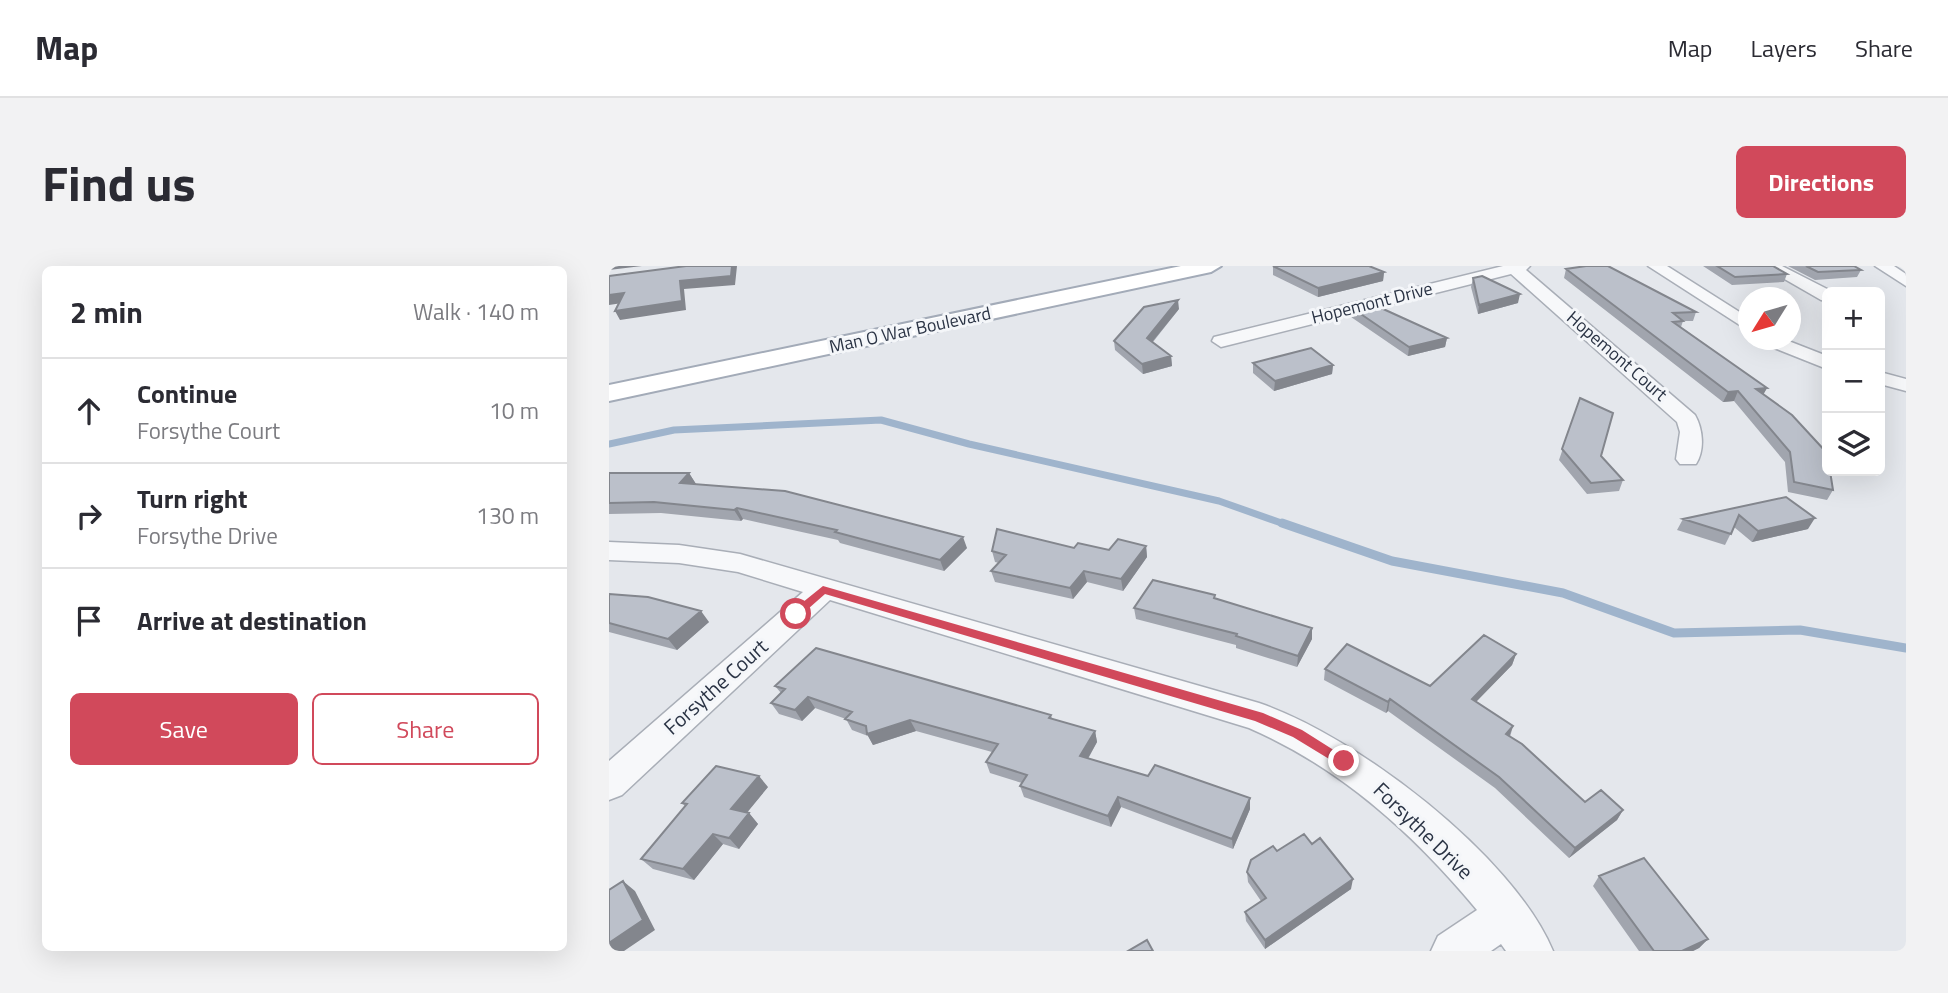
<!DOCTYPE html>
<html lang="en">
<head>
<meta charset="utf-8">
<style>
	body { margin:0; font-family:"Titillium Web",sans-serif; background:#f2f2f3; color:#2b2b33 }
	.controls { position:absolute; right:21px; top:21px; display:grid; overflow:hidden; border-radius:10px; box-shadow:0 7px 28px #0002 }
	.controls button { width:63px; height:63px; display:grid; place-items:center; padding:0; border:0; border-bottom:2px solid #e1e1e2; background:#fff; color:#2b2b33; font:35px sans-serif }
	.compass { position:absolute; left:1129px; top:21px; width:63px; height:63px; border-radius:50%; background:#fff; box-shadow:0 7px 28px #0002; rotate:233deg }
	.stop { position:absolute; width:21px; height:21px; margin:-16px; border:5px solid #d1495b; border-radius:50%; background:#fff }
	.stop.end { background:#d1495b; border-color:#fff; box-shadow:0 2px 7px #0008 }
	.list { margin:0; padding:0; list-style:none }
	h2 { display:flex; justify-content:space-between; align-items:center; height:91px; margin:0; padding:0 28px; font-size:30px }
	h2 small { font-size:23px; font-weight:400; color:#7c7c81 }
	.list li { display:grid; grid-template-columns:46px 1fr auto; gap:21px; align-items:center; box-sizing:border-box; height:105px; padding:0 28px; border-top:2px solid #e1e1e2 }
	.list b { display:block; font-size:26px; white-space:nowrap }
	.list p { margin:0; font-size:23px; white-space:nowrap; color:#7c7c81 }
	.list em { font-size:23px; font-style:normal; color:#7c7c81 }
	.actions { display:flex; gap:14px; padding:21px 28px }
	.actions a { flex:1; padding:16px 0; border:2px solid #d1495b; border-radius:10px; text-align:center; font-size:24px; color:#d1495b }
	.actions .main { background:#d1495b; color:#fff }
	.icon { flex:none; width:38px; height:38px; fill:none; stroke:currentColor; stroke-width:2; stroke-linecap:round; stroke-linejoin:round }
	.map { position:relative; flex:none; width:1297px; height:685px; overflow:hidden; border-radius:10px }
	header { display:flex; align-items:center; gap:42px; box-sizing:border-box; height:98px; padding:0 35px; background:#fff; border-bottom:2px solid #e1e1e2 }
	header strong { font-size:33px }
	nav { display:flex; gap:38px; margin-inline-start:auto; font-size:24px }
	.intro { display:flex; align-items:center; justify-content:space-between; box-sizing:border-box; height:168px; padding:0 42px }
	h1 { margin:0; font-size:49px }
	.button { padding:18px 32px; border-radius:10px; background:#d1495b; color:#fff; font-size:24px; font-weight:700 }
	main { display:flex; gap:42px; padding:0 42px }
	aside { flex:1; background:#fff; border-radius:10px; box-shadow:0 7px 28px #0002 }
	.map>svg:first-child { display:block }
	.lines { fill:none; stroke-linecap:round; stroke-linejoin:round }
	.stream-far1 { stroke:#9fb4cc; stroke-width:7 }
	.stream { stroke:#9fb4cc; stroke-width:9 }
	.minor-casing { stroke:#a9aeb7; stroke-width:3 }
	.major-casing { stroke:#a3abb8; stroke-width:4 }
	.minor { fill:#f7f8fa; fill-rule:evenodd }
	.major { fill:#fff; fill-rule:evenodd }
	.wall { fill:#a1a5ae }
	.shaded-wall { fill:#83868d }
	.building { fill:#bbc0ca; stroke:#83868d; stroke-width:2 }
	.route { fill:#d1495b }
	.labels { text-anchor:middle; stroke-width:6; stroke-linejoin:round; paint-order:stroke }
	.far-street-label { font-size:18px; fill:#2b3445; stroke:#f4f6f9 }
	.street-label { font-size:21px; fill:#2b3445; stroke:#f4f6f9 }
</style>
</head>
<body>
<header>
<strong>Map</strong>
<nav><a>Map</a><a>Layers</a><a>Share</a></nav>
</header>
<div class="intro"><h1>Find us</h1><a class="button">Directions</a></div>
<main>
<aside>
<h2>2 min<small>Walk · 140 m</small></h2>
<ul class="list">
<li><svg class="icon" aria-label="ahead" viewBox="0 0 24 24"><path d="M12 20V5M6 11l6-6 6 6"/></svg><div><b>Continue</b><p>Forsythe Court</p></div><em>10 m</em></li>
<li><svg class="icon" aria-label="right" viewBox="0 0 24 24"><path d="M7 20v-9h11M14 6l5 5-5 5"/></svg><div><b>Turn right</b><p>Forsythe Drive</p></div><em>130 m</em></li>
<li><svg class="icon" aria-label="arrive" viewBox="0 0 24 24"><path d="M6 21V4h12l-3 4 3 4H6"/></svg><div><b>Arrive at destination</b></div></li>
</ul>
<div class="actions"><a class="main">Save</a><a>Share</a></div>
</aside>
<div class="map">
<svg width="1297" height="685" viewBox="0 0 1297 685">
	<rect width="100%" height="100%" fill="#e4e7ec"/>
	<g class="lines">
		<path class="stream-far1" d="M0,178l65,-14 207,-10 88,24 250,57 68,24"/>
		<path class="stream" d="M673,257l110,38 171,32 111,40 126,-3 106,18"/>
		<g class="minor-casing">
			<path id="minor" d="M894,0h27l-4,4 169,145c8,14 10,35 1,49h-16l-4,-5 4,-27 -3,-10 -166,-148 -290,73 -9,-6 2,-4z
				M1039,0h19l82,52v13z
				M1153,0h20l51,26h-6v9l-6,-1z
				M1266,0h19l12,8v12z
				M1153,74h24l41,16v13l-63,-25z
				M1271,106l26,7v12l-26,-7z
				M0,276l70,3 61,9 519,149c97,33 254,152 294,248h-47l-5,-7 -10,7h-60l7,-15 39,-26c-63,-76 -136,-142 -228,-182l-419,-128 -208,195 -13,5v-39l194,-169 -65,-20 -59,-9 -70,-3z"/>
		</g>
		<g class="major-casing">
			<path id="major" d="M572,0h40l-10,6 -602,129v-16z"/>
		</g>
		<use href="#minor" class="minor"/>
		<use href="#major" class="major"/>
	</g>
	<path class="wall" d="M664,0l111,6 -1,9 -65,16 -45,-22z
		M1094,0h70l14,8 -3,8 -52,3z
		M1179,0h66l7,4 -4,7 -42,3z
		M957,3l130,43 -3,9h-10l-2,6 86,61 -4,6 70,96 -6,10 -39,-8 -3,-30 -51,-61 -11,1 -159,-124z
		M864,12l45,25 -40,11 -7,-27z
		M743,42l95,30 -2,9 -37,9 -57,-39z
		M570,43l-26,33 18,14 1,10 -29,8 -28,-24 -1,-9z
		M644,97l80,2 -1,9 -58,17 -21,-18z
		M971,132l21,58 22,24 -4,11 -32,3 -28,-34z
		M0,207h80l7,11 271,64 -23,23 -104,-28 -2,-3 -95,-21 -2,2 -80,-8 -52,1z
		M1177,231l22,32 -56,13 -18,-15 -9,18 -48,-15 6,-11z
		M537,280l1,11 -24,34 -36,-9 -14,17 -78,-17 -4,-11 8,-8 -4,-1 -3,-11 82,-3 35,2z
		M0,328l100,28 -32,28 -68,-18z
		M606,329v4l97,29v11l-15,28 -61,-19v-3l-100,-26 -2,-11z
		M907,388l-4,11 -36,37 37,24 -3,11 75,65 38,8 -6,10 -48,38 -74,-70 -107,-77 -2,2 -62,-33 1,-11 105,17z
		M166,420l276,29 1,4 43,12 2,11 -9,17 162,50 -17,40 -112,-42 -10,20 -87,-30 -4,-11 2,-3 -32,-10 -4,-11 6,-10 -76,-21 -43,14 -5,-9 -16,-6 -6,-11 -31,-11 -13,13 -23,-7 -8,-11 10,-10z
		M159,521l-22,26h3l9,11 -19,25 -16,-5 -29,36 -41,-11 -12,-10 44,-53 -3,-3z
		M668,585l74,38 -86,60 -19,-28 -1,-9 16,-11 -13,-19 -1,-10z
		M990,610l109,63 -9,9 -6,3h-54l-46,-65z"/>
	<path class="shaded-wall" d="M0,0h33l-33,4z
		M123,0h5l-2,19 -51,4 2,21 -66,10 -5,-9 65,-30z
		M775,6l-1,9 -65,16v-9z
		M15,27l5,9 -20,3v-10z
		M911,28l-2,9 -40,11 1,-9z
		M569,34l1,9 -31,38 -1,-9z
		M838,72l-2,9 -37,9 1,-9z
		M562,90l1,10 -29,8 -1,-10z
		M724,99l-1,9 -58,17 1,-10z
		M1158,122l-5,9 -6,-8z
		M1129,125l-4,10 -11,1 5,-10z
		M80,207l7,11 -16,-1z
		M128,242l6,11 -2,2 -7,-11z
		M1206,252l-7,11 -56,13 6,-11z
		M354,271l4,11 -23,23 -4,-11z
		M537,280l1,11 -24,34 -2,-12z
		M475,305l3,11 -14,17 -3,-11z
		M92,345l8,11 -32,28 -9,-11z
		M703,362v11l-15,28 1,-11z
		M907,388l-4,11 -44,45 4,-11z
		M199,431l7,11 -13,13 -7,-11z
		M781,433l-2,12 -2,2 2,-11z
		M301,454l6,11 -43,14 -6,-11z
		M904,460l-4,11 -3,-3z
		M486,465l2,11 -14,25 -3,-11z
		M150,510l9,11 -27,33 -10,-11z
		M509,531l3,10 -10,20 -3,-11z
		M641,532v11l-17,40 -1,-10z
		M1014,544l-6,10 -48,38 6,-10z
		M140,547l9,11 -19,25 -10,-11z
		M104,568l10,10 -29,36 -11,-11z
		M744,613l-2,10 -86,60v-9z
		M14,615l12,10 20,39 -31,21h-15v-8z
		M1099,673l-9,9 -6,3h-11z"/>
	<path class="building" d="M77,0h46l-1,10 -51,5 2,20 -67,10 9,-18 -15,2v-19z
		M664,0h96l15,6 -66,16z
		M977,0h22l88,46 -23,1 10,8 -10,1 94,66 -11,1 36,26 35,38v18h3l3,19 -39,-8 -4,-30 -52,-61 -10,1 -162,-123z
		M1108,0h56l14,8 -52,3z
		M1197,0h48l7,4 -43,2z
		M873,10l38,18 -41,11 -6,-27z
		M569,34l-31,38 24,18 -29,8 -28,-23 30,-34z
		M761,37l77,35 -38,9 -57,-39z
		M702,82l22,17 -58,16 -22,-18z
		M971,132l33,15 -12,43 22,24 -32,3 -29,-34z
		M0,207h80l-9,10 105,8 178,46 -23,23 -105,-28 2,-2 -100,-22 -3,2 -80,-8 -45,1z
		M1177,231l29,21 -57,13 -19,-16 -8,19 -48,-15z
		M388,263l77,19 4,-5 31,7 9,-11 28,7 -25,33 -37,-8 -14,17 -79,-17 15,-16 -14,-4z
		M544,314l62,15 -1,3 98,30 -14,28 -62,-20 1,-2 -103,-26z
		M0,328l39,3 53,14 -33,28 -59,-16z
		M875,369l32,19 -44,45 41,27 -7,8 16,10 63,58 16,-12 22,20 -48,38 -76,-71 -109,-78 -2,3 -63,-33 22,-25 83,42z
		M207,382l235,67 -2,3 46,13 -15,25 68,20 7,-11 95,33 -18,41 -114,-42 -10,19 -88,-30 7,-11 -41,-13 12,-18 -88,-24 -43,14 -1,-8 -21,-7 7,-7 -44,-15 -13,13 -24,-7 14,-14 -10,-3z
		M107,500l43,10 -28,33 18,4 -20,25 -16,-4 -30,35 -42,-10 46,-55 -5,-1z
		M695,568l8,10 8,-6 33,41 -88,61 -20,-28 21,-14 -19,-26 4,-12 22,-14 4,5z
		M1035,592l64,81 -26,12h-28l-55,-75z
		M14,615l20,39 -34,23v-53z
		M538,674l6,11h-25z"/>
	<path class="route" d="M214,320l440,127 39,17 49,31 -7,5 -5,-1 -46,-28 -38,-16 -430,-127 -25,22h-8v-5z"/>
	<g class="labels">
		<g class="far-street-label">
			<text transform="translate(763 37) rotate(-14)" y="6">Hopemont Drive</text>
			<text transform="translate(301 64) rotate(-12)" y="6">Man O War Boulevard</text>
			<text transform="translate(1008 90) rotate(41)" y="6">Hopemont Court</text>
		</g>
		<g class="street-label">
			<text transform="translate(107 421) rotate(-42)" y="7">Forsythe Court</text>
			<text transform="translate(814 565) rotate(44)" y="7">Forsythe Drive</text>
		</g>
	</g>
</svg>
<div class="controls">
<button>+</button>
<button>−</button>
<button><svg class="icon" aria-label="layers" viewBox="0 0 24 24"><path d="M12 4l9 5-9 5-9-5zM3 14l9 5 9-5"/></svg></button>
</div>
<svg class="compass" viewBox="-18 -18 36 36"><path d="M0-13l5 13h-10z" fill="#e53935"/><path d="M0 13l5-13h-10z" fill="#7c7c81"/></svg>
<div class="stop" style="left:187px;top:348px"></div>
<div class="stop end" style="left:735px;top:495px"></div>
</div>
</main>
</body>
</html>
